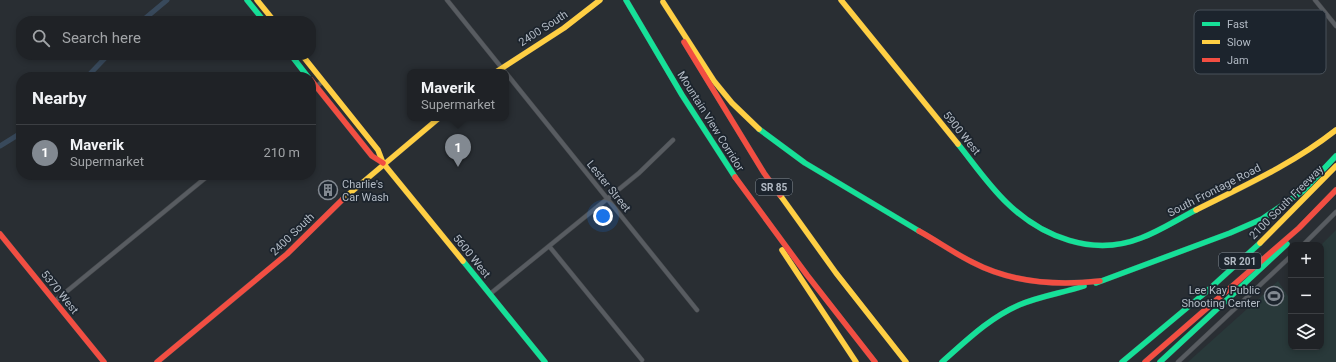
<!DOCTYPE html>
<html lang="en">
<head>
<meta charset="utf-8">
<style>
	body { margin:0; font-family:Roboto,sans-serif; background:#272a2e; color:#f1f3f6 }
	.controls { position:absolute; right:12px; bottom:12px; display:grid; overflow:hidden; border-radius:8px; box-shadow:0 2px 6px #0003 }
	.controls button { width:36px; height:36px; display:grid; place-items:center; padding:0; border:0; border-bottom:1px solid #3c3f43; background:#1f2226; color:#f1f3f6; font:20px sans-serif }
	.you { position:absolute; left:603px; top:216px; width:14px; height:14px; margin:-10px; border:3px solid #fff; border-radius:50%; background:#1a73e8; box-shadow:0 0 0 6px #1a73e833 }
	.badge { display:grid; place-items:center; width:26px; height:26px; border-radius:50%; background:#828991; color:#fff; font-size:13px; font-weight:700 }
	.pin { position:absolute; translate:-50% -33px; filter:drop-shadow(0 1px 2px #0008) }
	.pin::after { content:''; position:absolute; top:21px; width:14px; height:12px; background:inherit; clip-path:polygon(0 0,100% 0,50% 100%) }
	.popup { position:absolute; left:407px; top:69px; width:102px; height:52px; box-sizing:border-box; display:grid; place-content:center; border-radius:8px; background:#1f2226; filter:drop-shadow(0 1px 3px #0005); font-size:13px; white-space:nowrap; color:#a1a4a7 }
	.popup b { font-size:15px; color:#f1f3f6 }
	.popup::after { content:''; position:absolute; left:50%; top:100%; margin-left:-8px; border:8px solid transparent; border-top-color:#1f2226 }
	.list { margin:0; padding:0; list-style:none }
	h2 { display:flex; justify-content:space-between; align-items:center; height:52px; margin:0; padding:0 16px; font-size:17px }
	h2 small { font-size:13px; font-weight:400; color:#a1a4a7 }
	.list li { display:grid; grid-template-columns:26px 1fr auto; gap:12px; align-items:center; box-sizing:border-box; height:56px; padding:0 16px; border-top:1px solid #3c3f43 }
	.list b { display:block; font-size:15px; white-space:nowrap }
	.list p { margin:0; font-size:13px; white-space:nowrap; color:#a1a4a7 }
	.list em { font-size:13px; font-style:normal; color:#a1a4a7 }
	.icon { flex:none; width:22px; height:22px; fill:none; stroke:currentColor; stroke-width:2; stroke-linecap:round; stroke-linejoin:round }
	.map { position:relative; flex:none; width:1336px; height:362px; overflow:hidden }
	.search { position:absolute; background:#1f2226; box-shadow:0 2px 6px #0003; left:16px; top:16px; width:300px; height:44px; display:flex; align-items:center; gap:10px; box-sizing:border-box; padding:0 14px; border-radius:16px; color:#a1a4a7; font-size:15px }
	.panel { position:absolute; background:#1f2226; box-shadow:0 2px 6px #0003; left:16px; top:72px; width:300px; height:108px; border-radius:16px }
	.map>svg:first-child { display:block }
	.green { fill:#29393a }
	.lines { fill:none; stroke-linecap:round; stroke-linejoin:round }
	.canal { stroke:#38495b; stroke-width:5 }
	.street-casing { stroke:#464a4e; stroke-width:5 }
	.fast-casing { stroke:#464a4e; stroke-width:6 }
	.slow-casing { stroke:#464a4e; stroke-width:6 }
	.jam-casing { stroke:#464a4e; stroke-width:6 }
	.street { stroke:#585c61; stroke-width:4 }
	.fast { stroke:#16e098; stroke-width:5.5 }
	.slow { stroke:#ffcf43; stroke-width:5.5 }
	.jam { stroke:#f24e42; stroke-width:5.5 }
	.labels { text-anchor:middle; stroke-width:3.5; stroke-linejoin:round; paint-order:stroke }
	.shield { fill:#1c242d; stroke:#858d97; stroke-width:1 }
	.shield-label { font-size:10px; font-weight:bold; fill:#b2bac4 }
	.street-label { font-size:11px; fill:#b2bac4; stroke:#1c242d }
	.poi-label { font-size:11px; fill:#b2bac4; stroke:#1c242d; text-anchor:start }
	.key { fill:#1c242d; stroke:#49515a; stroke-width:1 }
	.key-label { font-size:11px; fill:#b2bac4 }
</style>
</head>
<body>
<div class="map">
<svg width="1336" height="362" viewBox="0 0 1336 362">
	<rect width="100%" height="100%" fill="#292e33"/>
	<path class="green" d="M1336,230v132h-148l90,-81 10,15 3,-1v52h30v-102z"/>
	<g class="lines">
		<path class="canal" d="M142,21l25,-21
			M87,77l21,-22
			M0,146l21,-13"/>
		<g class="street-casing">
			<path id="street" d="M447,0l58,72
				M1315,0l21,26
				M506,73l191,237
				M311,91l12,-10
				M1303,245l33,-33
				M549,246l93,114
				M490,294l149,-121 34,-33
				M55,301l154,-126
				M1178,362l113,-106"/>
		</g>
		<g class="fast-casing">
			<path id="fast" d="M247,0l17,21
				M626,0l56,95 53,82
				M291,55l17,22
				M759,129l46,34 114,68
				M958,144c16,20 31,42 49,59 35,34 86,54 134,35 19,-7 37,-19 55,-28
				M463,261l82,101
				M1096,283l134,-50 32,-14 41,-28 33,-35
				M942,362c24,-21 47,-44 77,-57 21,-9 43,-12 65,-19
				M1122,362l84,-70 54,-49
				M1160,362l127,-118"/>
		</g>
		<g class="slow-casing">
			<path id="slow" d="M257,0l17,21
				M841,0l117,144
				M663,2l51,79 18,22 27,26
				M302,55l76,95 5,13 80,98
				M496,72l68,-44 36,-28
				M780,195l56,78 70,89
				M343,199l96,-81
				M1196,210c48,-24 97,-46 140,-80
				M1260,243l76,-77
				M782,250l74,112"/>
		</g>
		<g class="jam-casing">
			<path id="jam" d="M684,42l80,131 16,22
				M311,80l61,76 11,7
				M735,177l72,98 68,87
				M919,231c18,10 35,22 53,31 40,21 84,24 128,19
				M0,234l104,128
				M157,362l130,-108 56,-55
				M1145,362l154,-134 37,-38"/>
		</g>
		<use href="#street" class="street"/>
		<use href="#fast" class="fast"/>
		<use href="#slow" class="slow"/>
		<use href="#jam" class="jam"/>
	</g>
	<defs>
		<g id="building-ring" transform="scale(1)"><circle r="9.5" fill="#1c242d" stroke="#828991" stroke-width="1.5"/><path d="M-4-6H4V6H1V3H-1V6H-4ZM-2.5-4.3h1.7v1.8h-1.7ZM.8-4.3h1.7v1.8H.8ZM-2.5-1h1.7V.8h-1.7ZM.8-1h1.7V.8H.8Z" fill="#828991"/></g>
		<g id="stadium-ring" transform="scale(1)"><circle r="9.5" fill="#1c242d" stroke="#828991" stroke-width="1.5"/><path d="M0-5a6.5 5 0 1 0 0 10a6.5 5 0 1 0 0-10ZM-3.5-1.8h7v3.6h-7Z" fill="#828991"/></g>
	</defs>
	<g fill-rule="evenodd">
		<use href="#building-ring" x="328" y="190"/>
		<use href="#stadium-ring" x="1274" y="296"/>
	</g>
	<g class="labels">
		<g class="shield">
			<rect x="756" y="179" width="36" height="16" rx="3"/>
			<rect x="1219" y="253" width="42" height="16" rx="3"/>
		</g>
		<g class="shield-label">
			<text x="774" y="191">SR 85</text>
			<text x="1240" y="265">SR 201</text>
		</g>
		<g class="street-label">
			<text transform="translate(543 28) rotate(-33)" y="4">2400 South</text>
			<text transform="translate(711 121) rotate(58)" y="4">Mountain View Corridor</text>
			<text transform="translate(962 133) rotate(51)" y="4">5900 West</text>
			<text transform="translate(609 186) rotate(51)" y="4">Lester Street</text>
			<text transform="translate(1214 190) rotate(-27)" y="4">South Frontage Road</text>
			<text transform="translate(1286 202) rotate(-45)" y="4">2100 South Freeway</text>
			<text transform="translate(292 234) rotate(-44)" y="4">2400 South</text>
			<text transform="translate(472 256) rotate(51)" y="4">5600 West</text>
			<text transform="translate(60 292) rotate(51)" y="4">5370 West</text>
		</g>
		<g class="poi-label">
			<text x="342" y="188">Charlie's<tspan x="342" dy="13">Car Wash</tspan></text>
			<text x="1260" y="294" text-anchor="end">Lee Kay Public<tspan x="1260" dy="13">Shooting Center</tspan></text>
		</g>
	</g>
	<rect x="1194" y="10" width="132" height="64" rx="6" class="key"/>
	<rect x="1202" y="22" width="18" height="4" fill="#16e098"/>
	<rect x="1202" y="40" width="18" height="4" fill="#ffcf43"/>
	<rect x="1202" y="58" width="18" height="4" fill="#f24e42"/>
	<g class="key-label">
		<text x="1227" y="28">Fast</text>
		<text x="1227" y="46">Slow</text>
		<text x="1227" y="64">Jam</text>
	</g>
</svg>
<div class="controls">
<button>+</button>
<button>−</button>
<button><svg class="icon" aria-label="layers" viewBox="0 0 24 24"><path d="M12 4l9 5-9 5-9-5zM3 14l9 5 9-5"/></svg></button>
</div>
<div class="you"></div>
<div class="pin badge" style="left:458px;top:167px">1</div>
<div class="popup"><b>Maverik</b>Supermarket</div>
<div class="search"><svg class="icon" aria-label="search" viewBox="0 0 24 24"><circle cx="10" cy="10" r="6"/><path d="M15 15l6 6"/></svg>Search here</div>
<section class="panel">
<h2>Nearby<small></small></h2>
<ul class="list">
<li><span class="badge">1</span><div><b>Maverik</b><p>Supermarket</p></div><em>210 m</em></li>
</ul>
</section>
</div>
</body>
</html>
